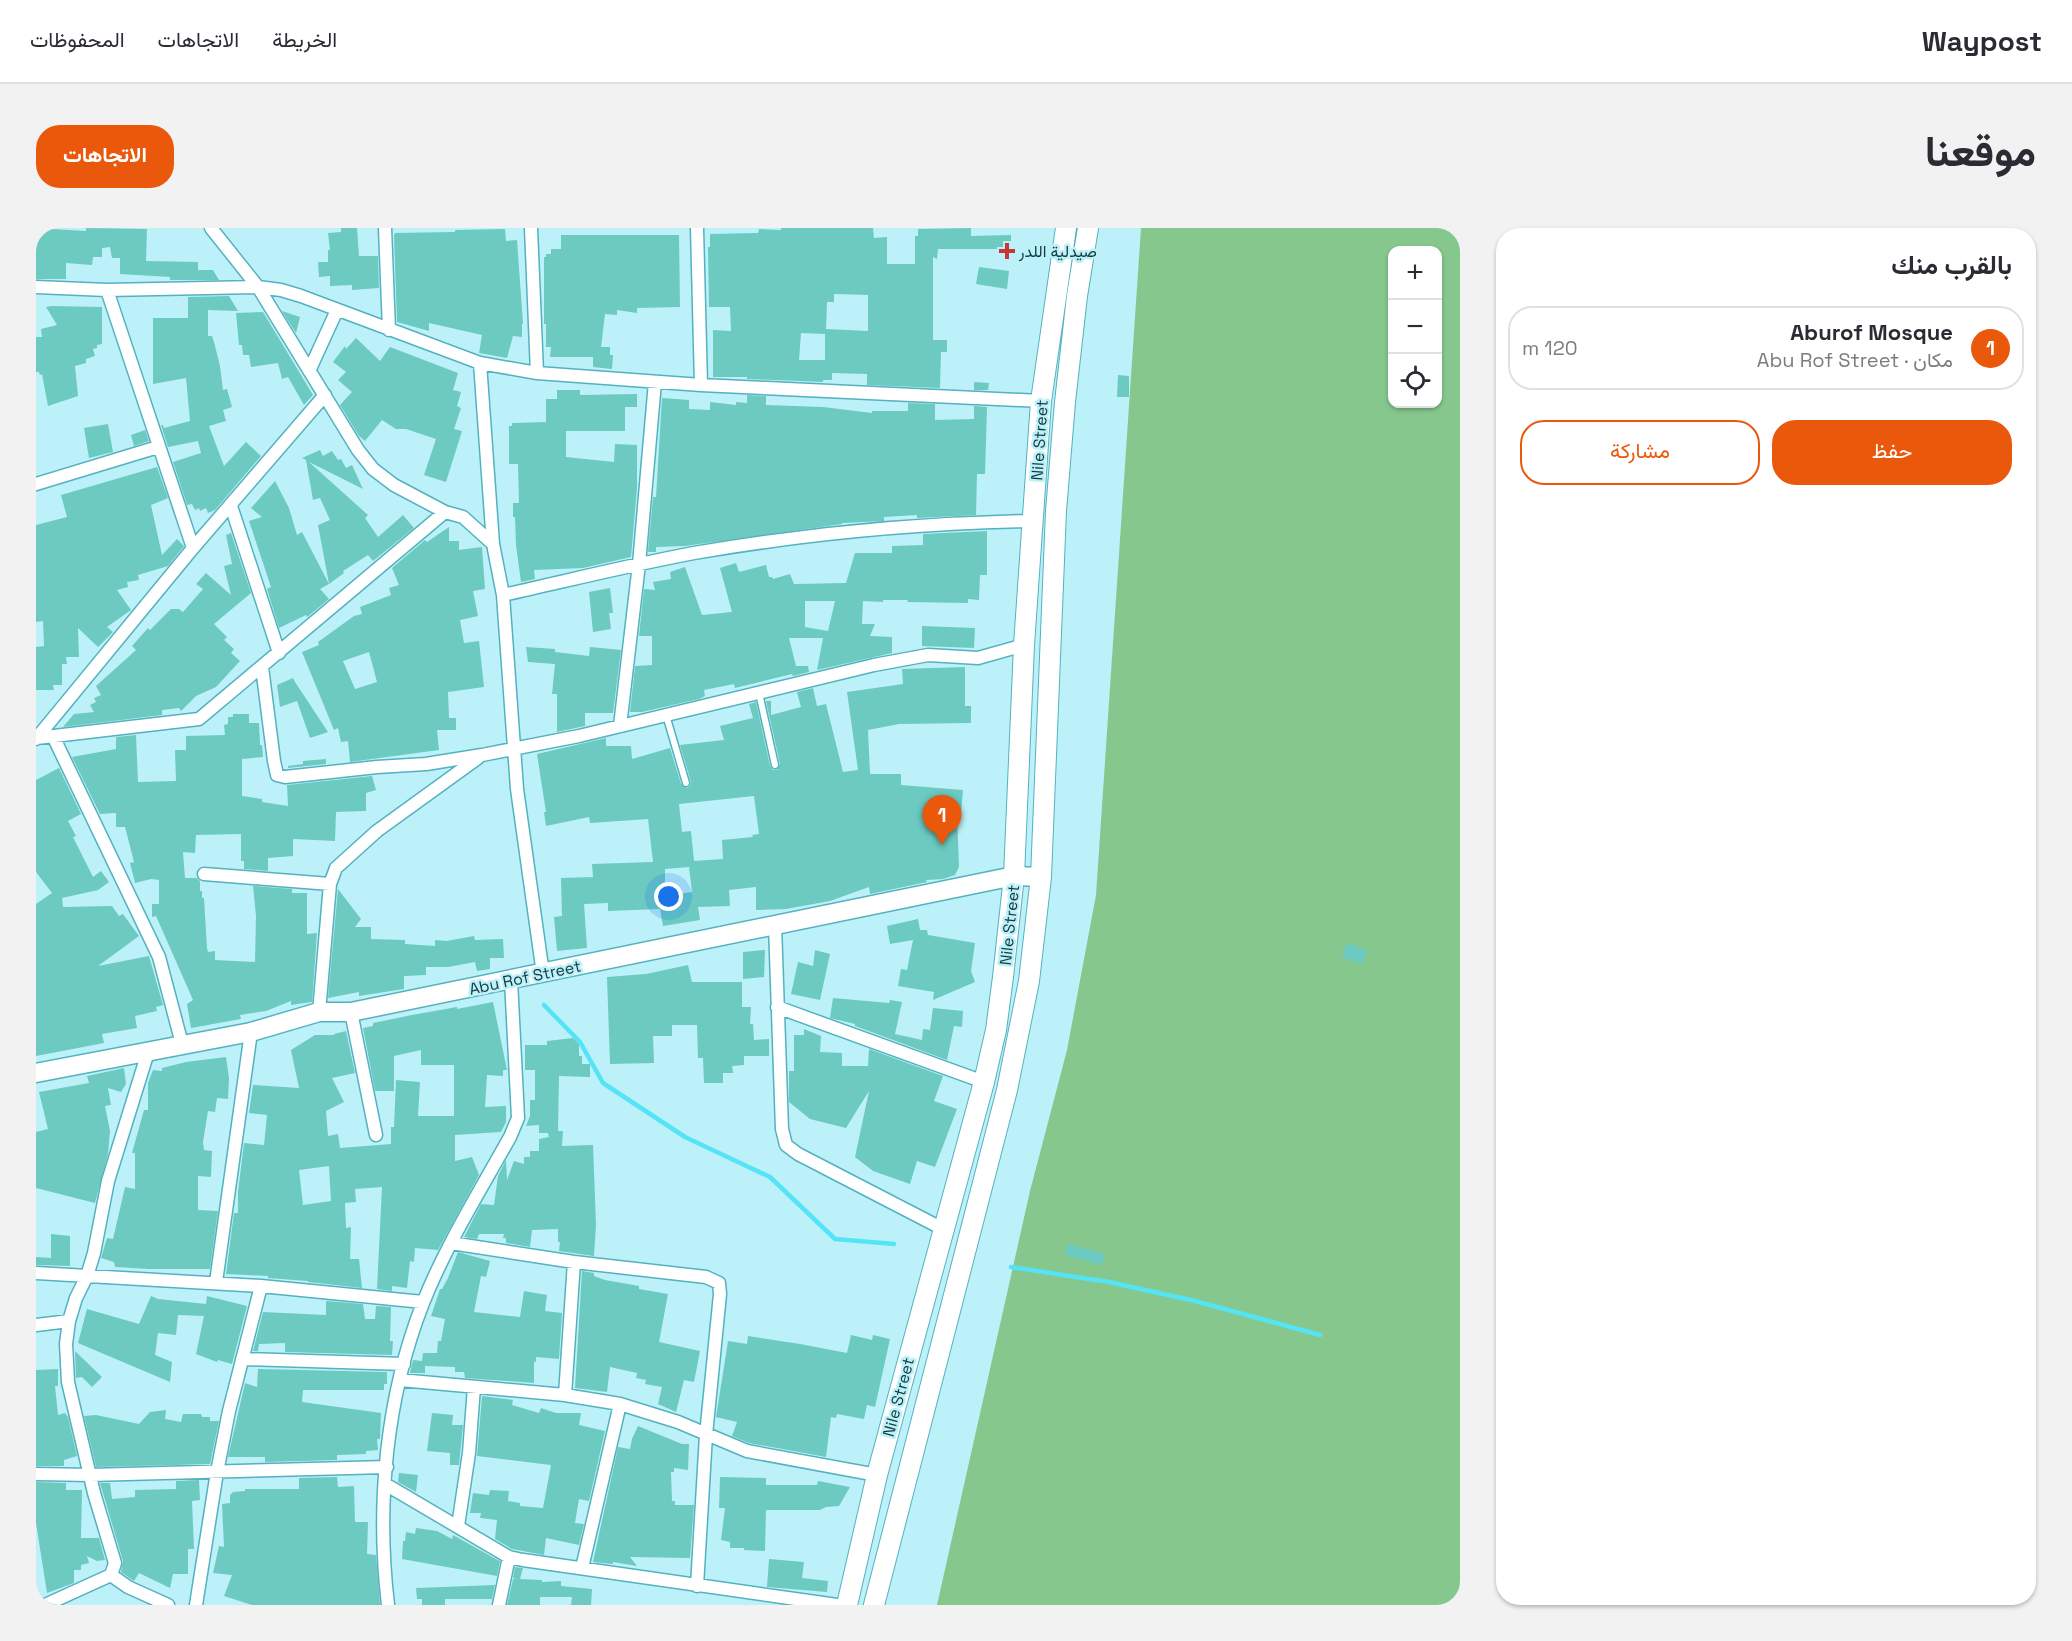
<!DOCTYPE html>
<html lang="ar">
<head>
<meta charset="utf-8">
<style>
	body { margin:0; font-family:"Space Grotesk",Vazirmatn,sans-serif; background:#f2f2f3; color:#2b2b33; direction:rtl }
	.controls { position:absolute; right:18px; top:18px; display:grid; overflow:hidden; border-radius:12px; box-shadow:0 2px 4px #0004 }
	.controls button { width:54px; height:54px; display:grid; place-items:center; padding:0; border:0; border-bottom:2px solid #e1e1e2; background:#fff; color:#2b2b33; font:30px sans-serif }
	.you { position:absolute; left:633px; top:669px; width:21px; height:21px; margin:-15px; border:4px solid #fff; border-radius:50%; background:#1a73e8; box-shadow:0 0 0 9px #1a73e833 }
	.badge { display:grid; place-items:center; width:39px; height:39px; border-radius:50%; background:#ea580c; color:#fff; font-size:20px; font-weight:700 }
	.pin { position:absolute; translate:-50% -50px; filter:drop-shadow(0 2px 3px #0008) }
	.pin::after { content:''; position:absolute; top:32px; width:21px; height:18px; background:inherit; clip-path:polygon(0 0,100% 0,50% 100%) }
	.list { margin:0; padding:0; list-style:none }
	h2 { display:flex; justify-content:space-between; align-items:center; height:78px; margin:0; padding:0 24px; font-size:26px }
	h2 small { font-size:20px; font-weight:400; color:#7c7c81 }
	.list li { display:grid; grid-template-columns:39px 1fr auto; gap:18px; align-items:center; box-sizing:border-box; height:84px; margin:0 12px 12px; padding:0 12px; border:2px solid #e1e1e2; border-radius:24px }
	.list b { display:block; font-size:22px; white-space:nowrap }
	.list p { margin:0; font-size:20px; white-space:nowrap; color:#7c7c81 }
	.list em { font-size:20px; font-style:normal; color:#7c7c81 }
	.actions { display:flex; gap:12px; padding:18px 24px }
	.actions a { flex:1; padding:14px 0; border:2px solid #ea580c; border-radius:24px; text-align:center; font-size:21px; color:#ea580c }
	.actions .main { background:#ea580c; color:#fff }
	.icon { flex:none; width:33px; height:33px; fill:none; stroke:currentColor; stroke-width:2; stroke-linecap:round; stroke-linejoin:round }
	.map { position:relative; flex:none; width:1424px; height:1377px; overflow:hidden; direction:ltr; border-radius:24px }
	header { display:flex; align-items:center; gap:36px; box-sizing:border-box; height:84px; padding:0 30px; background:#fff; border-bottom:2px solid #e1e1e2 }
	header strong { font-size:28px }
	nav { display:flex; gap:33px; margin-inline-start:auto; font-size:21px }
	.intro { display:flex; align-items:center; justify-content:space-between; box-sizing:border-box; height:144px; padding:0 36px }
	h1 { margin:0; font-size:42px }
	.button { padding:15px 27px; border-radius:24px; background:#ea580c; color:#fff; font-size:21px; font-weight:700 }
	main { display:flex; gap:36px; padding:0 36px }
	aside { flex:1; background:#fff; border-radius:24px; box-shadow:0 2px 4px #0004 }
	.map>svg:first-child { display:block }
	.green { fill:#86c78e; fill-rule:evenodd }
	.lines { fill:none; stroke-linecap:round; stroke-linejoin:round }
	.stream { stroke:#55e4f6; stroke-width:4.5 }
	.building { fill:#6ccac1; fill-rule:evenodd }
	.lane-casing { stroke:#53b2bf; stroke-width:9 }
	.street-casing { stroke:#53b2bf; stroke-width:15 }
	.secondary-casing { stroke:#53b2bf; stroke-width:21 }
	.primary-casing { stroke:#53b2bf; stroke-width:22 }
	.lane { stroke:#fff; stroke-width:6 }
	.street { stroke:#fff; stroke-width:12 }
	.secondary { stroke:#fff; stroke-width:18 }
	.primary { stroke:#fff; stroke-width:20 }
	.poi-dot { fill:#c63832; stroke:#bdf1f9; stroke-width:2 }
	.labels { text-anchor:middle; stroke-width:5; stroke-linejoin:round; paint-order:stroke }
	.poi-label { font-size:16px; fill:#10393e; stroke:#bdf1f9; text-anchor:start }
	.street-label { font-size:16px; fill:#10393e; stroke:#bdf1f9 }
</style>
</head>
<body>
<header>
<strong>Waypost</strong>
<nav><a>الخريطة</a><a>الاتجاهات</a><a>المحفوظات</a></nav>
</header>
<div class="intro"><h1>موقعنا</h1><a class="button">الاتجاهات</a></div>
<main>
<aside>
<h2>بالقرب منك<small></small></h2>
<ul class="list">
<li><span class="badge">1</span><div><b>Aburof Mosque</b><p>مكان · Abu Rof Street</p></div><em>120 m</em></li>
</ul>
<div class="actions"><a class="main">حفظ</a><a>مشاركة</a></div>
</aside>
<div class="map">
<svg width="1424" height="1377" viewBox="0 0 1424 1377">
	<rect width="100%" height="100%" fill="#bdf1f9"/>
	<path class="green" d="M1105,0h319v1377h-523l93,-414 37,-141 29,-155zM1356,22h46v154h-46z"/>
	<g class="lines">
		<path class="stream" d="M508,777l36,37 23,41 82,54 85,40 65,62 59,5
			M975,1039l98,15 86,19 125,34"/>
	</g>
	<path class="building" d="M0,0l50,3v-3l61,1 -1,32 52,1v8h15l6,10h-49v-3l-50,-3v-16h-8l-2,-11 -8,1v9h-9l-1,8 -26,-2v16h-30z
		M305,0h16l2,28h19l1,32 -27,2v-5l-22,1v-10l-11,1 -1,-15h10v-12h2l-2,-17 13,-1z
		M745,0h92l1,10 13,-1v27h28v-28h3v-7l53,-1v8l40,-1v14h-73l-1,10 -4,-2v83h14v12h-6l-1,36 -73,-3v-11l-35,-1v7h-9v2l-76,-3v-2h-34v-47l18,1 -1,-24h-21l-1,-60h2v-13l48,-1 1,-4 22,1zM798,66l34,1v36l-42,-2 1,-27h7zM765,105l24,1v26h-26z
		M469,1l1,12 11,-1 6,84h-1v13l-9,-1 -6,22 -28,-5 3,-18 -53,-12v8l-32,-9 -3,-86 1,-3 60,-1v-2z
		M525,7h118l1,72 -43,1v5l-20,-3v5l-12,-1 -4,33h9v8h3l-1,14 -19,-2v-10h-43l1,-10h-5v-23h-2v-67h2v-3h5v-5h10z
		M943,39l30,4 -2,18 -31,-5z
		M193,68l9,15 -30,-1v26h4l2,6 6,24 3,24 4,-1 5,18 -9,3 3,11 -17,5 15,40 22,-24 15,14 -46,54 -7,3 -2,-5 -6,3 -1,-3 -4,2 -3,-6 -5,1 -14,-43 28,-9 -3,-12 -30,6 -7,-22h2l1,3 26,-7 -4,-43 -33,6v-66h35v-21z
		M16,78l50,1v37l-5,1v3l-4,1 2,7 -9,3v4l-11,3 3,30 -30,10 -6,-32 -2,1 -1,-3h-3v-35h6l-1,-8 16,-4 -11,-18z
		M246,83l18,6 -4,16z
		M227,84l50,83 -9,10 -16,-28 -6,2 -4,-16 -27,4 -2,-12h-6l-1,-10h-3l-3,-32z
		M320,110l24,23 10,-14 68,26 -5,17 8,2 -4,14 4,2 -7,21 8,2 -16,51 -22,-7 12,-36 -30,-10h-10l-14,-9 -17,21 -6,-5 -19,-31 12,-13 -14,-12 8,-8 -13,-10 12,-16 1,3z
		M1082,147l11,1v21h-12z
		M938,154l15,1 -1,7h-14z
		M521,162h23v5l57,-1v13h-12v24h-59v26l48,5 1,-18 22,1v43l-6,69 -48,11 -49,2 1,9 -14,3 -5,-37 -1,-28h-2v-14h6l-1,-39h-9v-38h3v-3l34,-1v-23h11z
		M711,167l19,1v9l57,2 49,6v-2h36v-8l27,1v16l39,-1v-13l13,1 -2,67h-8l-1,41 -59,3v-3l-33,2v4l-42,2v1l-157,22 -29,1v5h-8l5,-55h3l6,-99 27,2v9l21,1v-8l26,3v-3l11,1z
		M72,196l5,28 -24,6 -5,-30z
		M109,202l4,11 -15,5 -3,-11z
		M284,222l3,6 9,-5 6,9 3,-1 5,9 6,-3 11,24 -54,-27 59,53 -3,3 13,19 25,-22 11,13 -41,33 -5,-6 -25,16 1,2 -15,11 -11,-59 12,-5 -10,-22 -7,2 -7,-40 -4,-2z
		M121,239l11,31 -17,7 11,50 15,-16 7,7 -16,20 -30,9 1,5 -12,2 1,5 -11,3 14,20 -24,17 6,5 -15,15 -20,-19 1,29h-13l1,7h-5v21h-9l1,5h-18v-43l8,-1 -1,-25 -7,1v-97l31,-8 -6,-22z
		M239,253l14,27 8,27 5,-3 27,52 -9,5 9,10 -22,18 -1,-2 -27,13 -12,-39 4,-2 -22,-66 13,-4 -11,-9z
		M413,299v14h10v9l23,-3 3,42 -12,2 5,25 -18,4 4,23 15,-2 5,46 -36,5 1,26h7v12h-19l2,20 -89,12 -2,-21 -7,1 -3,-14 -4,2 -32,-78 17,-7 -1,-3 36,-26 8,-2 -2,-7 31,-12 -2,-7 10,-3 -7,-17 33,-28 2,2zM333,424l8,30 -22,7 -12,-28z
		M951,303v44h-7l-1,25 -11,-1v4l-61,-1 1,-2h-25v2l-20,-1 -1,23h13l-5,12 22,1v16l-75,17 6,-32h-34l7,28h12l1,6 -16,4 -1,-2 -57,14 -1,-4 -30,6 1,6 -6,3 -57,13h-12l5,-46 17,-1v-29h-13l5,-47 11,1 -2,-8 18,-3 -1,-7 15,-5 17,48 30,-3 -12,-44 16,-5 3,9 27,-7 3,12h3l1,2 17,-5 4,10 52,-1 9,-30h37v-7l31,-1v-11zM769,373h30l-7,30 -23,-4z
		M195,305l20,60 -37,31 13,13 -3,3 10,9 -3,4 9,8 -24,26 -20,9 -15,15 -2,-3 -17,2v5l-99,12 11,-13 20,-2 -4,-7 6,-3 -2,-4 7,-3 -5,-9 40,-36 -4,-4 16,-18 2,2 21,-21h8l4,3 20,-23 -7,-5 10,-11 25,22 -7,-29 8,-2 -6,-29z
		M574,360l3,25h-4l2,16 -18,3 -4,-40z
		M886,398l53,2 -1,20 -52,-2z
		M490,419l29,2v3l34,4 1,-9 31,3 -8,63h-28v13l-28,6v-38h-5l3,-30 -27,-2z
		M929,439v39h6v17l-72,1 -31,6 2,44h31v11l62,5 -2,22h-4l2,55 -4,8 -12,4 -17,1 1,2 -57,12 -1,-7 -39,14 -44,8 -30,1v-23l-27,3 1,16 -32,1 2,13 -37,6 -3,-17 -52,2v-8l-24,1 3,44 -30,3 -3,-34 8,-1 -1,-38 32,-1 -1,-13 61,-2 -5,-43 -58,4 -1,-6 -43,9 -2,-14h2l-9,-58 69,-16v8h25l1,13 38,-11 11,36 6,4 3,-2 1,-4 -11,-37 44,-5 -4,-14 33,-8 -4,-14 7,-2 14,64 3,4h4l3,-6 -14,-63h5v14l30,-8 -4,-15 16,-4 4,18 9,-2 17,68 15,-2 -11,-78 56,-8 -1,-15zM718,568l5,38 -7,1 1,2 -31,3 1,19 -29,2 -3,-30 -9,1 -3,-28zM653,639l3,25 -27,4v-27z
		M257,450l2,4 33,50 -18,6 -13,-37 -17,6 -3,-22z
		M197,486h16v9h10l1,22h2l1,12 -21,2v37l20,3v3l26,4 -1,-21 85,-9 4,14 -10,3v18l-30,1 -1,29 -42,-2v17l-25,2v13l-24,-2v-8h-3v-27l-45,1 -1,18 -12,-1 2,26h12l3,3v10h2v7h2l3,50 1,4 7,-1v9l40,2 1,-46 -3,-30 39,3v4h15v41l10,-1 -5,69 -21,3v-4l-25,10 -26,4 1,4 -50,9 -4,-24 6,-4 -37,-84 -4,1v-13h7v-24l-8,-1 -16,4 -5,-20 4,-1 -9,-35h-9v-14l-16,1 -28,-57 44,-8v-12l20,-2 2,47 38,-1 -1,-31h11v-14l39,-1 -1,-10 4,-1v-7h5z
		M290,531v5l-38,4v-2l15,-2v-3z
		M23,540l22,46 -13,7 8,15 -3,1 20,40 8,-6 8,11 -11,8 -36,8 1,9 49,-1 7,10 4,-2 16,22 -41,30 51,-10 14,49 -7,2 1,4 -22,5 2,12 -35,6 2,9 -68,13v-152l16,-11 -16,-21v-92z
		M302,661l23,30 -6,8h16v12l34,1v4l30,2v-6l12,1 27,-5 1,4 28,-1 1,19h-14v11l-13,2 -2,-9 -27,5h-22v8l-22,1v13l-45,7v-4l-31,6z
		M882,691l2,11h7l1,5 47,8 -4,28 4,11 -42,18 1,-8 -36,-6 3,-17 6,1 6,-30 -23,4 -3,-18z
		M1311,715l20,7 -5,14 -20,-6z
		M729,722l-1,27 -21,2v-27z
		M779,722l15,4 -10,46 -29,-6 7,-32 15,4z
		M652,737l4,17h50v25h9l-1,17h3l1,16 15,-1v17h-25v9l-12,1 1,7h-10v10h-19l-1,-25h-5l-1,-33h-25v11h-19l1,27 -44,1 -3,-87 39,-3z
		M797,770l56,5 1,-3 12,2 -7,32 27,6 1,-11 7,1 3,-22 30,3 -1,16 -8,-1 -7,34 -92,-34v-2l-25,-6z
		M457,774l14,68h-4v6l-16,-1 -2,32 21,-1v16l-5,10 -46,3v26l17,-4 7,18 -41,75 -23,-2 -1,14 -4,-1 -3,27 -15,-2v5l-15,-2 5,-102 -27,2 1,13 -11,1 1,25 5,-1 -1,32h9l3,29 -54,-6v-1l-40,-3v-2l-42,-2 8,-61h4v-21l6,-49 20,2 3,-30 -18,-2 4,-28 46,3 -8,-38 24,-15h19v-1l12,-3 9,42 -23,5 12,24 -18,9 2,25 10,-2 2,14 51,-4v-17h3l2,-47 24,2 -2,34h36v-51h-33v-15l-27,6v35h-19l-12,-63 10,-2v-3l39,-8 45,-8v2zM293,938l2,35 -28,4 -4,-35z
		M768,801l17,7 -1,16 22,1v13h26l1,-17 74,27 -9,25 23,8 -22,58 -18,-6 -7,23 -37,-13 -18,-14 14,-66 -23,37 -36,-9 -21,-17v-31h5v-36h10z
		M537,810l6,6v12h3v8h8v13l-31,-1 -1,55h5l-1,15 31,-1 3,80 -2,31 -35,-5 1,-9h-2v-13l-26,1 -2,17 -24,-4v-5h-3l1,-4h-25l-2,5 -13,-2 17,-33 13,1 4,-29 8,-16 1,20 7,-19 10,3v-7h6v-6h9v-12l10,-2 -1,-4h-9v-8l-13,1 4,-10v-16h5v-30h-10v-25h22v-4z
		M190,829l3,21 -1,21 -11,-1 -2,14 -7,-1 -5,31 1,8 8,1 -1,26 -13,-1v34l20,1 -8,58h-61l-34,-2 -1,-5 -13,-4 6,-20 6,1 12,-52 10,2v-36h-3l12,-43h4v-27l5,-13 9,1v-3l24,-6z
		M88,840l2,16 -5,8 -13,-4 3,17 -6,1 5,25 -2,23 -13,49 -59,-15v-56l12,-3 -9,-37 50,-9 -2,-7z
		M15,1006l19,2v30l-34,-1v-8l15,1z
		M1032,1016l37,10 -3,11 -38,-10z
		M422,1024l32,9 -4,16 -5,-1 -7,36 46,5 4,-26 23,4 -2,16 17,2 -3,46 -23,-2v5h-2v21l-69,-5 -1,-6h-9v-5l-30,-1v7h-15l3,-13 9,1 1,-8h14l1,-12h3l4,-22 -14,-3 9,-27h2l6,-11z
		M546,1043l12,2v3l11,4 34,6v3l29,5 -9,48 41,9 -6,31 -10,-2 -8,32 -18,-8 4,-17 -17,-3 1,-4 -10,-2 1,-5 -27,-6 -3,25 -32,-4z
		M115,1068l7,3 48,5 1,-8 40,10 -15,58 -14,-4 -1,2 -21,-8 8,-38 -26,-1 -2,20 -18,-2 -3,22 17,7 -2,20 -92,-39 9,-34 52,15z
		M290,1073l37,3 2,15h10l1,-13 15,1 -1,34h3l-1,14 -107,-3v-9l-26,1 -1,7h-5l10,-39 63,3z
		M815,1107l21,5 1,-5 17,4 -15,68 -8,-2 -3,14 -27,-5 -1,4 -5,-1 -5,40 -77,-14 -17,-7 5,-14 -21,-5 12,-76 19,3 1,-8 52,8 47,9z
		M39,1123l27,26 -10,10 -10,-10 -6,1z
		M22,1141v17h-3l3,29 7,-2 3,4 9,39 -13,4v6h-28v-96z
		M222,1141l129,3v12h-3v6h-81l-1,12 79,11 -1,26h-3l1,11 -12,1v3l-29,1v5l-72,2v-5h-37l17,-74 12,4z
		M446,1168l31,4 -1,5 27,8 2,-5 15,5h25l-2,12 26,6 -16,70 -10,-2 -4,24 9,1 -5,21 -33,-7 -2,17 -32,-6 -17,-10 2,-19 -17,-2 1,-5h-11l3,-20 16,2 1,-5 19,1 -1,10 12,2v3l23,2 8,-43 -74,-9z
		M130,1182l-1,9 16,3 2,-8h18l1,3h8v4h9l-9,43 -114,3 -12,-51 12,-1 43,9 11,-12z
		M396,1185l21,2 -1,10h11l-4,40h-9v-12l-23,-2z
		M602,1198l44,18h7l-1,26 -14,-2v4h-3l1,29h3v4h19l-4,53 -60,-1 7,9 -24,-4v2l-20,-2 25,-115 12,2 2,-10z
		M363,1245l19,2 -2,17 -18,-10z
		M301,1249l1,10 16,-1 1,36h13l-1,32 9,1 4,50h-128l-28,-9 8,-21 -19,-2 6,-27 5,1 -2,-43 8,-1v-8l3,-3 12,-1v-2h54v-11z
		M684,1249l46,1v7h51l1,-4 32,6 -11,19 -13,1 -6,3h-54l-1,41 -21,-1v-2h-14v-6l-9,-2 4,-32h-6z
		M163,1252l1,20 -8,1 2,48h-6v25h-15l-3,14 -31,-15 -5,8 -13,-9 2,-11 -23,-78h10l2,16 23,-2v-7l41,-1v-8z
		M0,1254l30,1v7h16l-1,48h18l6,22 -8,1 -10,-5 2,7 -8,2v5h-7v13l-27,10 -11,-70z
		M380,1300l21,3 15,8 1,-4 41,23 6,3 -3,15 -95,-17 1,-18h2l1,-9 9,2z
		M733,1331l35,3 -2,16 26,3 -1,11 -60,-5z
		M479,1339l8,1 -3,11 22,1v2l19,-1v5l31,3 -1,16h-20l1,-8h-32v8h-33l6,-26h3l-3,-1z
		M459,1357l-3,14h-47v6h-23v-6h-5l-1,-11z"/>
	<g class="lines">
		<g class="lane-casing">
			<path id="lane" d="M723,465l16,72
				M630,487l20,68"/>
		</g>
		<g class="street-casing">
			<path id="street" d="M175,0l47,59 100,163 15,19 21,16 51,27 18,5 30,27 10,51 14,194 26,185
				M349,0l4,102
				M495,0l6,145
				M661,0l4,157
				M0,59l71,3 151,-3 23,3 20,6 179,67 57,10 164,12 340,16
				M71,62l86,258
				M444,135l13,181
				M274,141l27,-59
				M0,256l122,-37
				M195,278l48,147
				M467,367c63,-14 127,-30 191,-42 110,-19 226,-30 339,-32
				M226,439l12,94 3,14 8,2 92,-10 49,-3 56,-9 97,-19 295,-71 54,-10 50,3 46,-13
				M584,498l19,-162 16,-182
				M17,508l106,221 23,87
				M1,510l162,-19 246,-207
				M0,511l157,-191 132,-153
				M168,646l126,10
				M739,697l7,204 4,16 12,9 147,76
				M741,779l207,75
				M283,784l11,-128 6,-16 41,-37 101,-73
				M315,784l25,123
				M112,824l-40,129 -14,72 -7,23 -11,22 -7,23 -3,23 2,38 26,111 21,70 -4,12 17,12 40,18
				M415,1015l123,19 132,15 13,6 1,11 -14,141 -9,151
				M0,1045l225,13
				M180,1054l35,-250
				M0,1097l33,-4
				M206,1131l162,5
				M364,1152l165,15 55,9 58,18 69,29 130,24
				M529,1167l9,-133
				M0,1246l54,1 297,-8
				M349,1256l124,73 14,3 314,45
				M422,1298l11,-73 5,-66
				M546,1340l38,-164
				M9,1377l66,-30
				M160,1377l21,-133 12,-61 32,-125 162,16
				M352,1377c-12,-100 -2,-208 35,-302 23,-58 57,-112 87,-166l8,-19 -7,-138
				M463,1377l10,-48"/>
		</g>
		<g class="secondary-casing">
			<path id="secondary" d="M0,845l215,-41 68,-20h32l663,-136 27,1"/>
		</g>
		<g class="primary-casing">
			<path id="primary" d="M811,1377l30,-130 107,-393 12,-52 7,-53 11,-101 10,-231 17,-244 25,-173
				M838,1377l133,-515 22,-109 12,-104 15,-366 9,-109 12,-106 11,-68"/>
		</g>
		<use href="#lane" class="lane"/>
		<use href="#street" class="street"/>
		<use href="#secondary" class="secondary"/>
		<use href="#primary" class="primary"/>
	</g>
	<path class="poi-dot" d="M968 14h6v6h6v6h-6v6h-6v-6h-6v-6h6z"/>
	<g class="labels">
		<g class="poi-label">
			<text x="983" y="29">صيدلية اللدر</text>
		</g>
		<g class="street-label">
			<text transform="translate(1003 212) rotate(-86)" y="6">Nile Street</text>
			<text transform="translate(973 697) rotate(-84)" y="6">Nile Street</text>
			<text transform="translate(489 749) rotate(-12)" y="6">Abu Rof Street</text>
			<text transform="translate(862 1169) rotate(-75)" y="6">Nile Street</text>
		</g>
	</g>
</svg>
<div class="controls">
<button>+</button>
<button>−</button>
<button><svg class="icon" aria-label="locate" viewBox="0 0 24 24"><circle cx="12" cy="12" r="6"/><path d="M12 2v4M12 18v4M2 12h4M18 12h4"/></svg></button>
</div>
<div class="you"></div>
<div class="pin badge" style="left:906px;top:617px">1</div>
</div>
</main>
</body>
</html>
